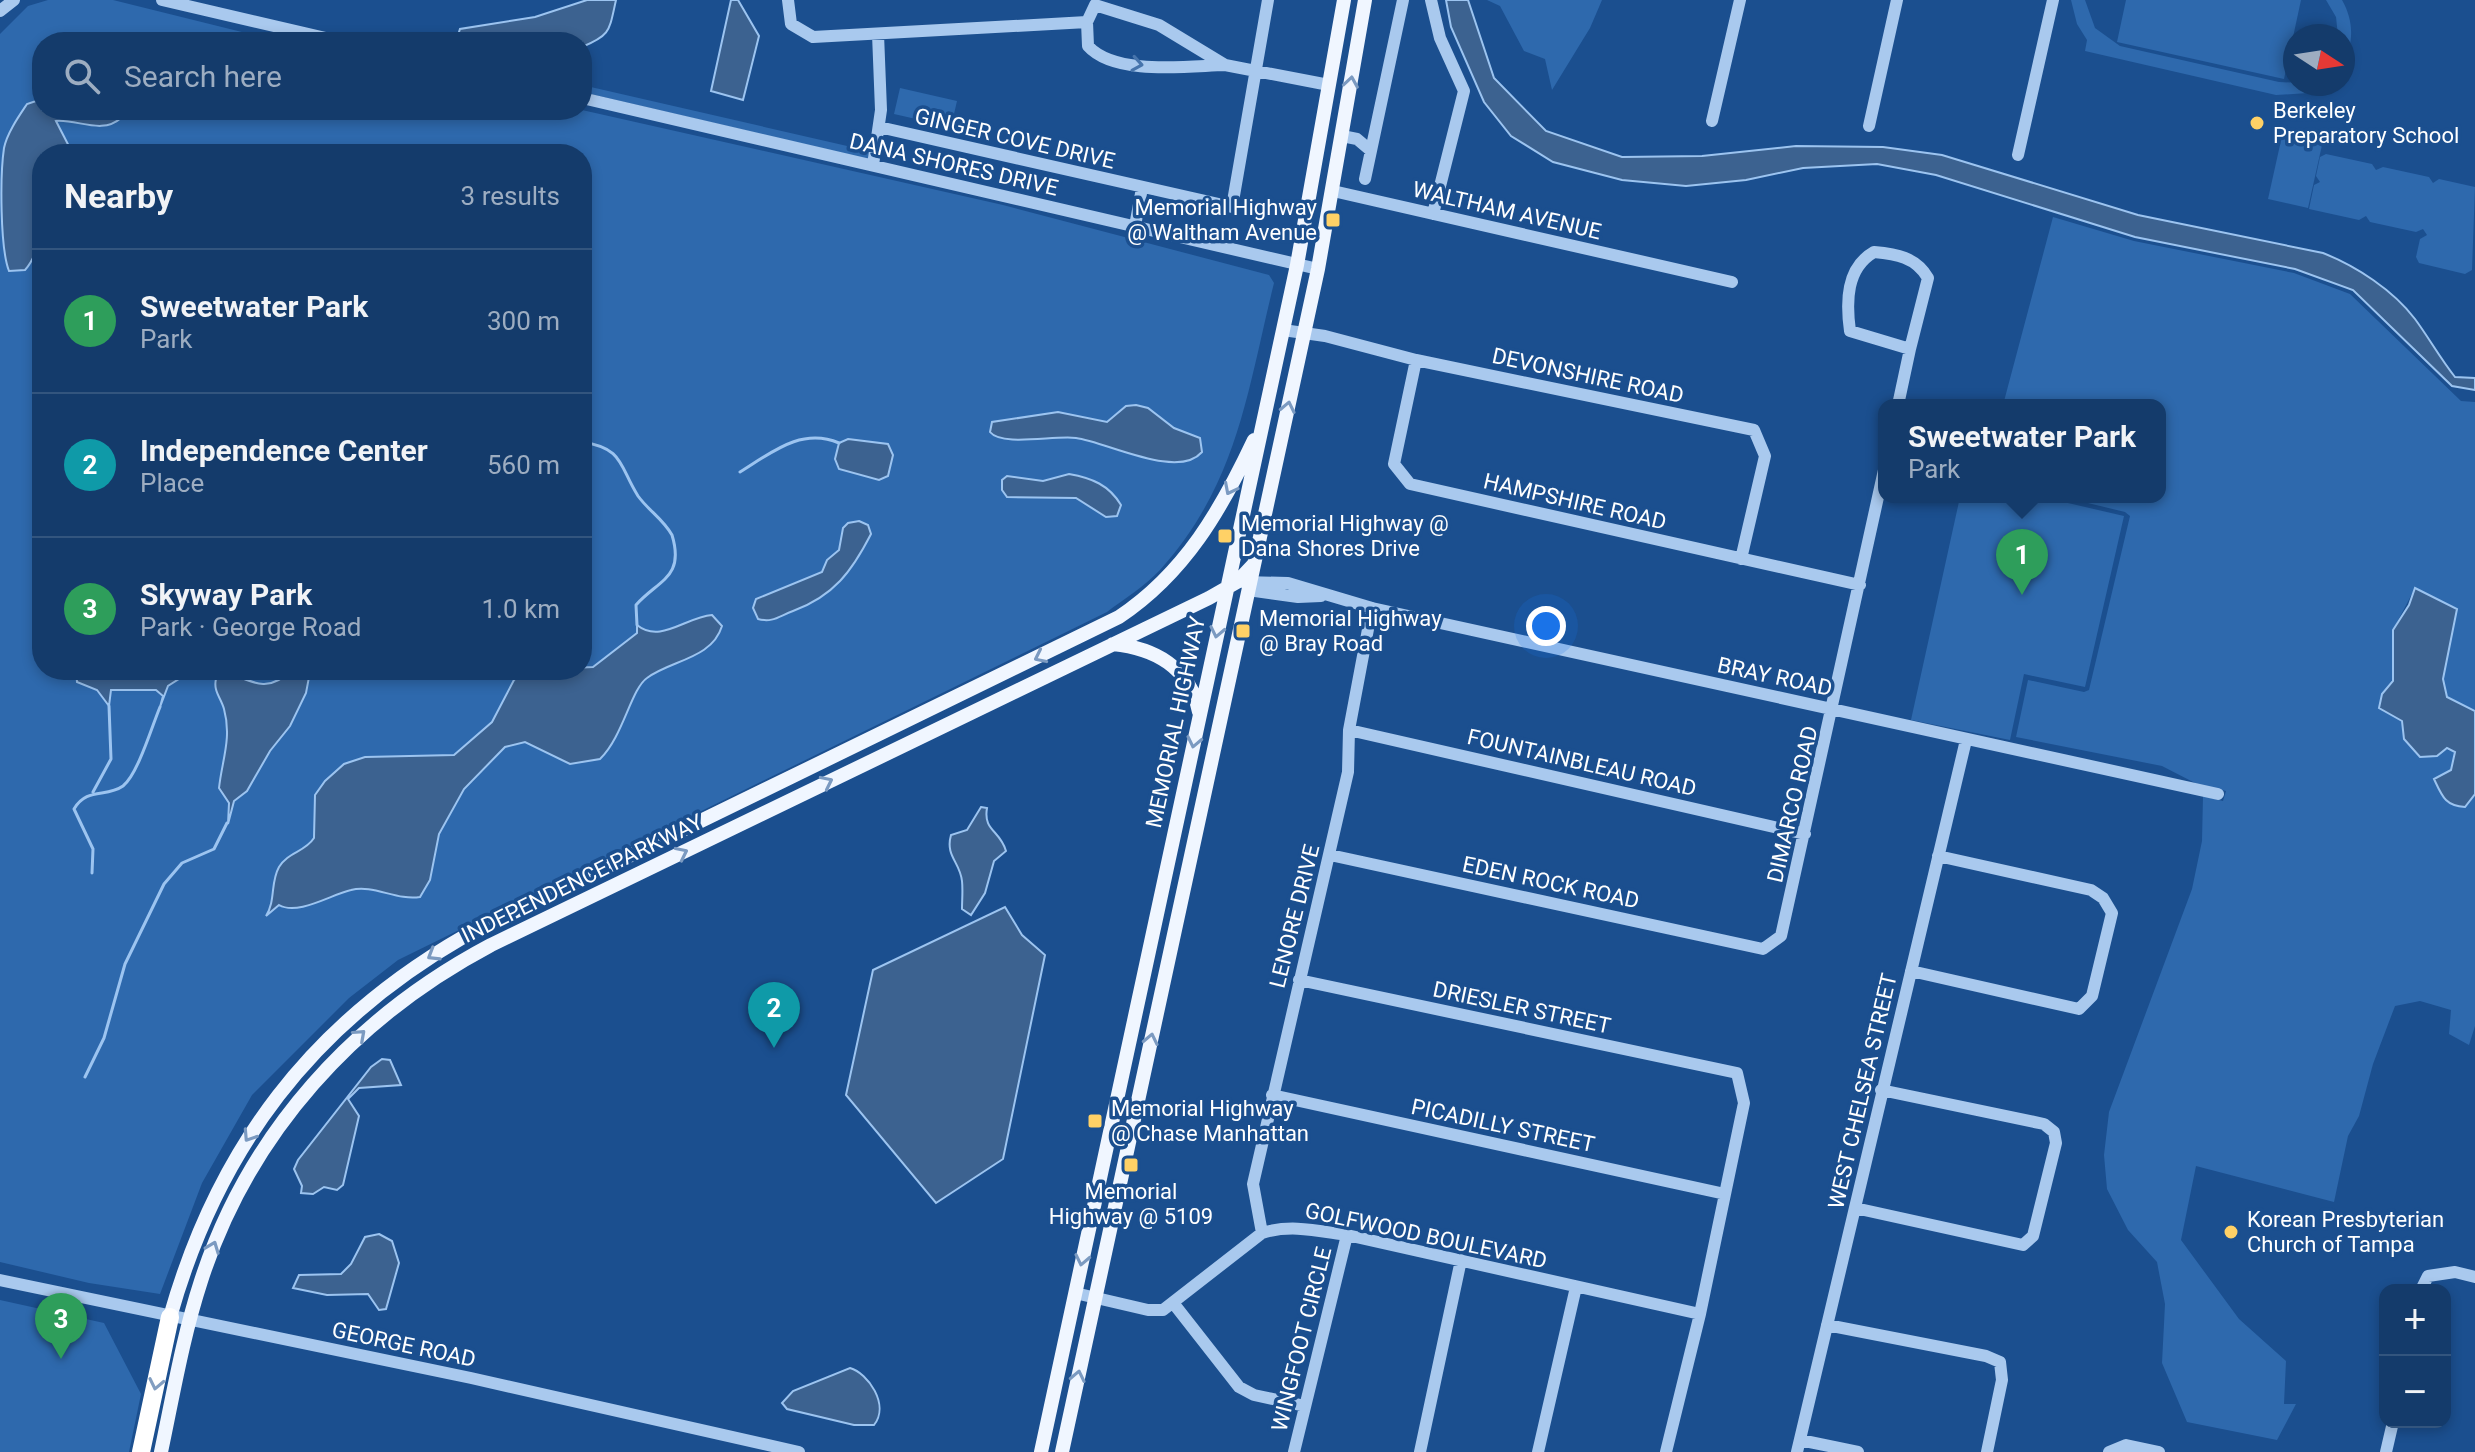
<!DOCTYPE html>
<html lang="en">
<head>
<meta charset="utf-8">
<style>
	body { margin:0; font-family:Roboto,sans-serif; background:#1d4271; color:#f1f3f6 }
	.controls { position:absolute; right:24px; bottom:24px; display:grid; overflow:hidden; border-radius:16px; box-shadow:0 4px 12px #0003 }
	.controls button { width:72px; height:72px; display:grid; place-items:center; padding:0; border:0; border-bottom:2px solid #33557e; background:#143b6b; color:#f1f3f6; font:40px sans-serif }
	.compass { position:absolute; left:2283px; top:24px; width:72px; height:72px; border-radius:50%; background:#143b6b; box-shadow:0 4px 12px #0003; rotate:102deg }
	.you { position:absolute; left:1546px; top:626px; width:28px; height:28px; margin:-20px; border:6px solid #fff; border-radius:50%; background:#1a73e8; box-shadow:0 0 0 12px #1a73e833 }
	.badge { display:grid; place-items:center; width:52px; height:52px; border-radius:50%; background:#ffd166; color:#fff; font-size:26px; font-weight:700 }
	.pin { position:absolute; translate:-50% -66px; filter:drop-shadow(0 2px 4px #0008) }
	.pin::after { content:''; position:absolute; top:42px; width:28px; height:24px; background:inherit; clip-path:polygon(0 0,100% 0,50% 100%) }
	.popup { position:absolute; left:1878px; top:399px; width:288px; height:104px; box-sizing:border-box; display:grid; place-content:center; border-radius:16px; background:#143b6b; filter:drop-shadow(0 2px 6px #0005); font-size:26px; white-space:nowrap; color:#9dadc1 }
	.popup b { font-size:30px; color:#f1f3f6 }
	.popup::after { content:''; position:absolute; left:50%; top:100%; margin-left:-16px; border:16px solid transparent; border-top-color:#143b6b }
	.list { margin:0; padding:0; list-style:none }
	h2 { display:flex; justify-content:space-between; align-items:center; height:104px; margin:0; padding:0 32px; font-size:34px }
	h2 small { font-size:26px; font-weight:400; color:#9dadc1 }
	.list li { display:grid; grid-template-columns:52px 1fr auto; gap:24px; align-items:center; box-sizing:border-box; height:144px; padding:0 32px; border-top:2px solid #33557e }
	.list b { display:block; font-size:30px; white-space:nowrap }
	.list p { margin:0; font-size:26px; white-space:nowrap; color:#9dadc1 }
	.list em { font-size:26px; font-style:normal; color:#9dadc1 }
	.icon { flex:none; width:44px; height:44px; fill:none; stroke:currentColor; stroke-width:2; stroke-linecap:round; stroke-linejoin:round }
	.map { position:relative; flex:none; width:2475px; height:1452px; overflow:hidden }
	.search { position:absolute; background:#143b6b; box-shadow:0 4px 12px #0003; left:32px; top:32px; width:560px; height:88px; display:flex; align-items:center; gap:20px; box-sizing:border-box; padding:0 28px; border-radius:32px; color:#9dadc1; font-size:30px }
	.panel { position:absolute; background:#143b6b; box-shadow:0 4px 12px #0003; left:32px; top:144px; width:560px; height:536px; border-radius:32px }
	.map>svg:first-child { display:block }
	.green { fill:#2e69ad; fill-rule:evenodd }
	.water { fill:#3c6290; stroke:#9cc4f0; stroke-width:2 }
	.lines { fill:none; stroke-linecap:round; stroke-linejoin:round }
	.stream { stroke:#9cc4f0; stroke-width:3 }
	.minor { stroke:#a9c9ee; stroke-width:12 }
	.major { stroke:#f0f6ff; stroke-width:14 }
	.highway { stroke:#fff; stroke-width:18 }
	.oneway { stroke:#4674ac }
	.oneway2 { stroke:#7b9ac1 }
	.oneway3 { stroke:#829ec1 }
	.poi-dot { fill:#ffd166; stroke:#1b4f8f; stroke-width:3 }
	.labels { text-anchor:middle; stroke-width:7; stroke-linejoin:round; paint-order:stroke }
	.poi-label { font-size:22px; fill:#fff; stroke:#1b4f8f; text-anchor:start }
	.street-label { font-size:22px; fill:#fff; stroke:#1b4f8f }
</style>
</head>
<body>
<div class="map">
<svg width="2475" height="1452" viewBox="0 0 2475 1452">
	<rect width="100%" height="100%" fill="#1b4f8f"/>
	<path class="green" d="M48,0h65l169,42h-240v68h540l421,95 266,70 5,8c-27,109 -36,200 -114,287 -15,16 -36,29 -53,42l-709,348 -49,38 -97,97 -50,88 -42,111 -71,-11 -89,-21v-1228l28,-28zM42,154h540v516h-540z
		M1487,0h115l-12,28 -38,62 -7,-31 -21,-8 -24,-45z
		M2071,0h14l10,28 25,18 159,36 46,2 -17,9 -32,2 -191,-44 2,-11 -10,-16z
		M2126,0h175l-17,79 -167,-37z
		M2326,0h16c12,21 12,43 1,64v-28h-5l-2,-19z
		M582,85l287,66 -1,8 -286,-67z
		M900,88l57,13 -6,26 -57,-13z
		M2284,127l40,9 -16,72 -40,-9z
		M2326,154l46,10 4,6 7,-3 46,10 4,6 6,-4 36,8 -3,83 -7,4 -46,-11 -3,-6 4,-18 7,-4 -4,-6 -7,3 -46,-10 -4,-6 -7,4 -50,-11 5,-24 6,-3 -4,-6 4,-19z
		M2053,217l81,24 160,32 56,21 111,107 14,1v309l-28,-14 -4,-18 14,-70 -42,-21 -22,42v51l-11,13 -3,14 23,13 2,18 51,13 -4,18 14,37 10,-13v232l-6,19 -20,-11 2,-24 -31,-9 -25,5 -22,58 -14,52 -11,20 -14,66 -138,-36 -15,74 58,79 47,42 -2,43h12l-19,36 -90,-18 -25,-59 3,-59 -8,-42 -29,-32 -21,-41 -3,-34 5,-43 83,-223 10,-48 1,-45 20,5 3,-10 -29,-7 -35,-18 -146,-29 12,-57 56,12 5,-2 41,-174 -5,-4 -62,-15h97v-92h-157z
		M1960,497h82l82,19 -39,171 -61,-13 -14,66 -99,-20z
		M0,1300l104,23 37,71 -12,58h-129z"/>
	<path class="water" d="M587,0h29c-7,31 -5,35 -34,47v-5h-91l-33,-7 2,-6 75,-12z
		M731,0h7l21,36 -16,64 -32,-9z
		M1446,0h22l26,78 52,53 76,26 80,-1 94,-10 87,1 59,8 196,60 185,38c33,13 70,37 92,66 14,19 25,39 40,58l20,1v12l-23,-4 -99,-96 -58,-21 -160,-32 -199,-62 -59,-11 -74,4 -57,12 -60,6 -64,-6 -69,-18 -42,-26 -27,-34 -33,-75z
		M42,99v11h78l1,8c-19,17 -43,1 -65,3l17,33h-31c0,33 6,91 -17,116l-16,1c-9,-23 -9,-96 -5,-123 3,-15 15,-32 23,-44z
		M1136,405l12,3 26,20 26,10 2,14c-24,28 -95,-10 -126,-14 -21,-3 -74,9 -86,-6l2,-10 66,-10 49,10 19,-16z
		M848,439l40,5 5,11 -5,21 -9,4 -40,-11 -4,-10 4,-16z
		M1069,474c23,4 40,11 52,31l-4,11 -11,1 -30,-19 -69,-1 -5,-7v-10l5,-4 36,5z
		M859,521l9,4 3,9c-19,37 -37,62 -78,77 -14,5 -20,12 -35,8l-5,-11 3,-9 66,-27 5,-12 12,-10 4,-22 5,-5z
		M2415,588l42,21 -14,70 4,18 28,14v83l-10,13c-20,-1 -23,-11 -31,-28l17,-9 4,-18 -8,-4 -10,8 -17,1 -16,-18 -2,-18 -23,-13 3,-14 11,-13v-51l16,-25z
		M712,615l10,11c-10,33 -51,34 -75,52 -16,11 -24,59 -47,81l-30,5 -45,-22 -20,5 -41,42 -25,45 -9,46 -10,17c-23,4 -47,-13 -69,-7 -19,4 -53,26 -72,15l-13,11c10,-16 4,-33 13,-49 9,-15 26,-15 35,-29l1,-43 10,-14 19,-17 21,-7 89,-2 38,-33 22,-42 14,-10 65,-3 44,-34v-8c23,19 49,-8 75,-10z
		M76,670h117l-25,16 -8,21 3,-11 -7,-6h-45l-2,16 -12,-16 -20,-8z
		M291,670l19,2 -4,21 -16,33 -20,25 -23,40 -13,10 -6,23 1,-21 -10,-15c3,-28 13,-50 5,-79 -3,-11 -11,-18 -8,-30l12,-7c25,11 42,21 63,-2z
		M981,807l6,1c-4,23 13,22 19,43l-12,10 -9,32 -14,22 -9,-6c0,-9 1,-19 0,-28 -2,-19 -17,-25 -11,-46l16,-5z
		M1005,907l17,28 23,20 -42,204 -67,44 -90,-108 27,-125z
		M390,1060l11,25 -42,3 -11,11 11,17 -16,69 -6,5 -13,-3 -11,7 -12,-1 1,-7 -8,-17 4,-9 73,-93 11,-8z
		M379,1234l13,7 7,22 -13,46 -7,1 -11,-16 -41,1 -34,-7 6,-13 42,-1 10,-10 14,-27z
		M850,1368c18,5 40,37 24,57h-20l-67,-16 -5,-6 11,-12z"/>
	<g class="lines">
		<path class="stream" d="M582,442c42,6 37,24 56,54 10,14 25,23 34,39 13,43 -14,45 -36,70l1,20
			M740,472c31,-19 61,-45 99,-29
			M93,792l18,-33 -2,-53
			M92,873l1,-24 -19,-40c13,-22 32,-11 49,-23 15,-12 29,-60 37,-79
			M85,1077l19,-39 21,-74 39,-80 18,-21 32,-14 13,-26"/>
		<path class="minor" d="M162,0l181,42
			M788,0l3,24 22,13 274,-15
			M1431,0l9,38 24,53 -31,123
			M0,11l14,-11
			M1225,65c-37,1 -110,11 -137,-19l-1,-24 8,-17 64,20 66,40 104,20
			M582,98l736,171
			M1712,121l28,-121
			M1869,126l28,-126
			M879,127l353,80 36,-207
			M1342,136l15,3 13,11
			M2018,155l35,-155
			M873,165l8,-55 -3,-76
			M1365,179l38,-179
			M1333,191l399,91
			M1135,226l7,-38
			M1874,252c22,2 42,5 54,26l-18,71 -60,-18c-4,-29 -4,-63 24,-79z
			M1283,330l42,6 91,24 338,70 11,26 -24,103
			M1416,360l-22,104 16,20 450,101
			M1898,405l12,-56
			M1242,582l46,1 84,25 846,186
			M1248,590l50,7 23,-1
			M1349,730l456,104
			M1330,855l433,94 18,-13 103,-466
			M1911,971l168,38 13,-13 20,-83 -9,-15 -12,-8 -153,-34
			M1299,980l438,93 7,30 -44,211 -34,138
			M1272,1095l453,99
			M1855,1208l168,37 10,-9 23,-93 -2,-11 -10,-8 -163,-34
			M1262,1233l-9,-49 95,-412 1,-42 23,-122
			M0,1280l471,98 328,74
			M2421,1290l7,-14 27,-4 20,5
			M1075,1293l73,17h15l99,-77c29,-9 56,-2 85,2l353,79
			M1174,1304l65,83 15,8 51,11
			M1827,1325l159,31 14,6 2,18 -15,72
			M1800,1440l58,12
			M1294,1452l53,-217
			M1420,1452l41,-192
			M1538,1452l38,-165
			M1797,1452l169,-712
			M2109,1452l17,-7 33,7
			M2386,1452l7,-30"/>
		<path class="major" d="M1113,644c41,4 77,23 86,68
			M170,1317c48,-170 142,-293 295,-381l654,-319c66,-44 102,-107 135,-177
			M161,1452c12,-57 22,-116 40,-171 48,-149 154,-264 290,-336l718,-347 28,-16 16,-17
			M1041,1452l256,-1187 47,-265
			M1062,1452l256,-1183 47,-269"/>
		<path class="highway" d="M141,1452l29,-135"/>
	</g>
	<defs><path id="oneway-chevron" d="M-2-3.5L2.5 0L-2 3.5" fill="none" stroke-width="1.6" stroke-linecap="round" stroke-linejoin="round" transform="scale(2)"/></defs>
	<use class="oneway" href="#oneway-chevron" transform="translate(1137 64) rotate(9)"/>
	<g class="oneway2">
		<use href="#oneway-chevron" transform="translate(1351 82) rotate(-81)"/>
		<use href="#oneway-chevron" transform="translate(1288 407) rotate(-78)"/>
		<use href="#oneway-chevron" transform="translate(1230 489) rotate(117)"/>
		<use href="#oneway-chevron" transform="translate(1217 632) rotate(102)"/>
		<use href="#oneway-chevron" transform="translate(1040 657) rotate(154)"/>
		<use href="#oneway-chevron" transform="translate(1194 742) rotate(102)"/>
		<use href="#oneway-chevron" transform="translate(827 782) rotate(-26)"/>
		<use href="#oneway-chevron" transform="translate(682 853) rotate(-26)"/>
		<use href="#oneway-chevron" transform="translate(433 955) rotate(149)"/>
		<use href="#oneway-chevron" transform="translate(360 1035) rotate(-42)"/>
		<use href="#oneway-chevron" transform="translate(1151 1039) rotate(-78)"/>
		<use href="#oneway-chevron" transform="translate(249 1136) rotate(123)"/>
		<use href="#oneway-chevron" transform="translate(213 1247) rotate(-69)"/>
		<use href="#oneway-chevron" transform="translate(1082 1260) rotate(102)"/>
		<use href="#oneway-chevron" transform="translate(1078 1376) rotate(-78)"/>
	</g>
	<use class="oneway3" href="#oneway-chevron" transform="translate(156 1384) rotate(102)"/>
	<g class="poi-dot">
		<circle cx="2257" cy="123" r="8"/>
		<rect x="1325" y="212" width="16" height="16" rx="4"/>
		<rect x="1217" y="528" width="16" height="16" rx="4"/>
		<rect x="1235" y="623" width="16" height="16" rx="4"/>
		<rect x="1087" y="1113" width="16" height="16" rx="4"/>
		<rect x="1123" y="1157" width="16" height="16" rx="4"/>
		<circle cx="2231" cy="1232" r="8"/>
	</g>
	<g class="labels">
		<g class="poi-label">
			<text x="2273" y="118">Berkeley<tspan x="2273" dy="25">Preparatory School</tspan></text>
			<text x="1317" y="215" text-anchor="end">Memorial Highway<tspan x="1317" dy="25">@ Waltham Avenue</tspan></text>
			<text x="1241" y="531">Memorial Highway @<tspan x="1241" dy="25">Dana Shores Drive</tspan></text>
			<text x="1259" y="626">Memorial Highway<tspan x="1259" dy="25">@ Bray Road</tspan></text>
			<text x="1111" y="1116">Memorial Highway<tspan x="1111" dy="25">@ Chase Manhattan</tspan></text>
			<text x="1131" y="1199" text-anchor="middle">Memorial<tspan x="1131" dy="25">Highway @ 5109</tspan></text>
			<text x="2247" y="1227">Korean Presbyterian<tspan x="2247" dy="25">Church of Tampa</tspan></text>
		</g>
		<g class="street-label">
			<text transform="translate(1015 138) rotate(13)" y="8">GINGER COVE DRIVE</text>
			<text transform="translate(954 164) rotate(13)" y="8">DANA SHORES DRIVE</text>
			<text transform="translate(1507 210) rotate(13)" y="8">WALTHAM AVENUE</text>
			<text transform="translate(1588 375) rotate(12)" y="8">DEVONSHIRE ROAD</text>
			<text transform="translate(1575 501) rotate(13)" y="8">HAMPSHIRE ROAD</text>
			<text transform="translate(1775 676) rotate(12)" y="8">BRAY ROAD</text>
			<text transform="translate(1175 722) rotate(-78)" y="8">MEMORIAL HIGHWAY</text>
			<text transform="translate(1582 762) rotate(13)" y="8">FOUNTAINBLEAU ROAD</text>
			<text transform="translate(1792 804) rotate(-77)" y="8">DIMARCO ROAD</text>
			<text transform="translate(582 878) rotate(-26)" y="8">INDEPENDENCE PARKWAY</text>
			<text transform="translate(1551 882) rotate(12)" y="8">EDEN ROCK ROAD</text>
			<text transform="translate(1294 916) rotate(-76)" y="8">LENORE DRIVE</text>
			<text transform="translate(1522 1007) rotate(12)" y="8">DRIESLER STREET</text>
			<text transform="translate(1862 1091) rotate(-77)" y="8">WEST CHELSEA STREET</text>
			<text transform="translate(1503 1125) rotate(12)" y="8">PICADILLY STREET</text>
			<text transform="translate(1426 1235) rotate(12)" y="8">GOLFWOOD BOULEVARD</text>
			<text transform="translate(1301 1339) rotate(-76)" y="8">WINGFOOT CIRCLE</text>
			<text transform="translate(404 1344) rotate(12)" y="8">GEORGE ROAD</text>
		</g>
	</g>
</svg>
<div class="controls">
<button>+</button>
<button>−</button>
</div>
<svg class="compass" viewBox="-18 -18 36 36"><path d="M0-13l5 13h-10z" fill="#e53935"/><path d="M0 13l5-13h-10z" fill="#9dadc1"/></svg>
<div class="you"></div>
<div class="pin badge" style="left:2022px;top:595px;background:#2e9e5b">1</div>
<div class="popup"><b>Sweetwater Park</b>Park</div>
<div class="pin badge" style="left:774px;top:1048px;background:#0f9aa8">2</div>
<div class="pin badge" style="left:61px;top:1359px;background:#2e9e5b">3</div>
<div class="search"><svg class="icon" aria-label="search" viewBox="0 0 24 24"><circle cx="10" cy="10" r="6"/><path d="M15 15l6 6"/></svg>Search here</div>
<section class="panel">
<h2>Nearby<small>3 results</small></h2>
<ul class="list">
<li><span class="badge" style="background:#2e9e5b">1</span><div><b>Sweetwater Park</b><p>Park</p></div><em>300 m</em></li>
<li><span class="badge" style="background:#0f9aa8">2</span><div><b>Independence Center</b><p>Place</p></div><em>560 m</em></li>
<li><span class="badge" style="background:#2e9e5b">3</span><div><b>Skyway Park</b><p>Park · George Road</p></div><em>1.0 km</em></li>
</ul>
</section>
</div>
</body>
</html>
